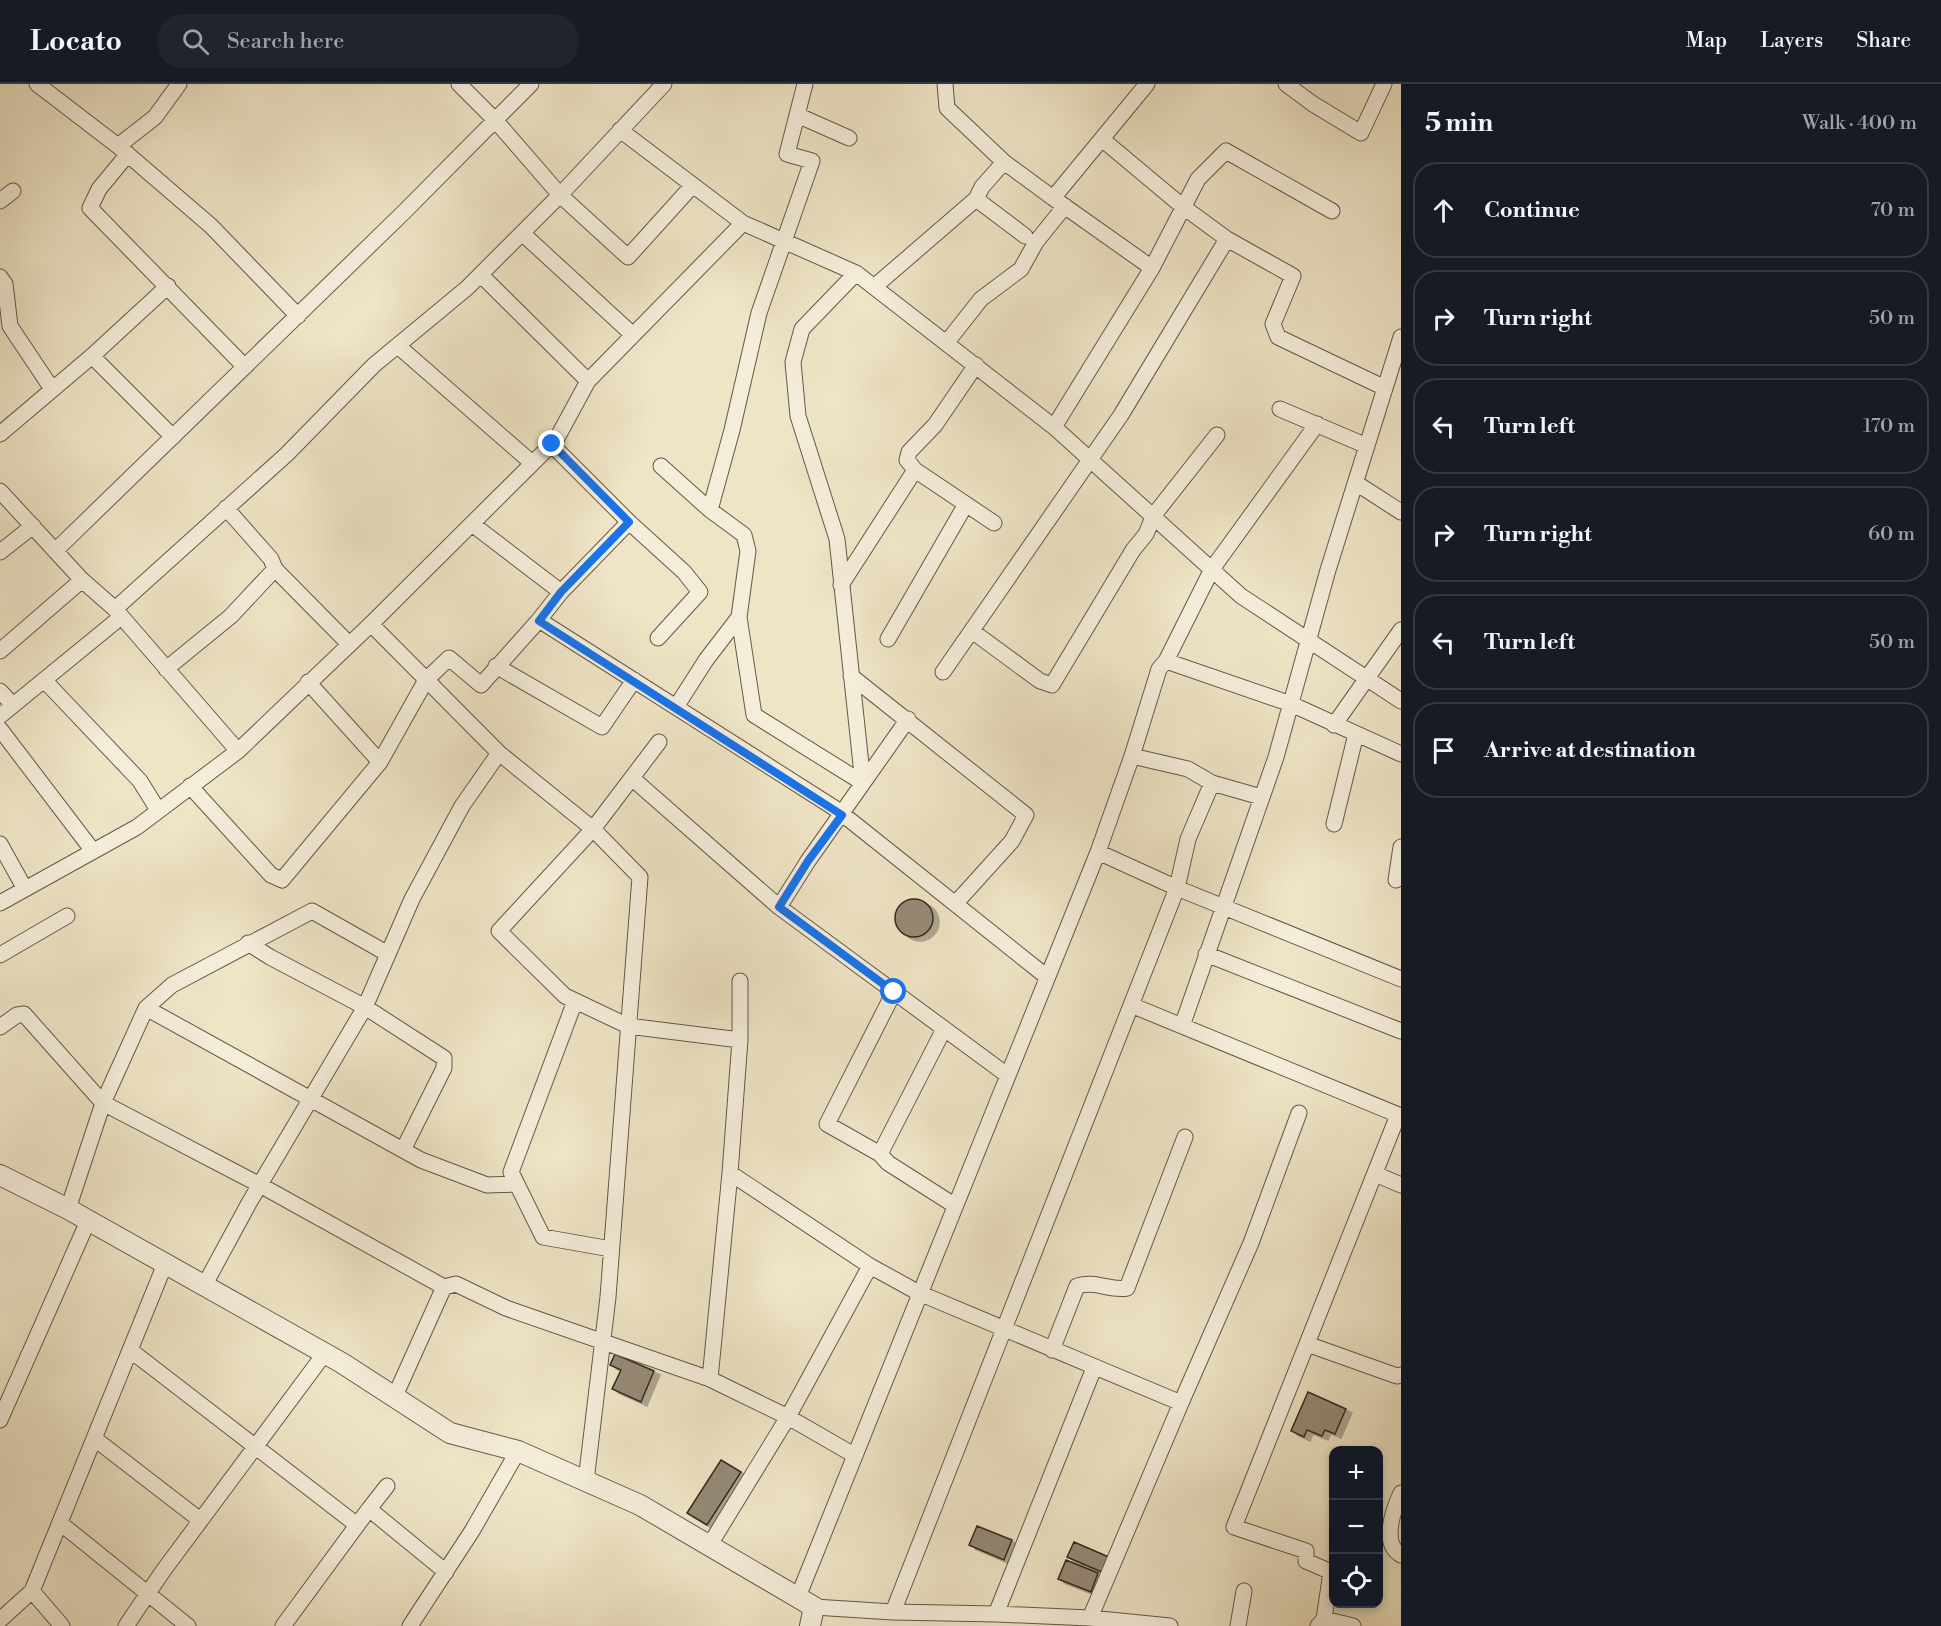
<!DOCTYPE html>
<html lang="en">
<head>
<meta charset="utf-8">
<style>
	body { margin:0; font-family:"Libre Bodoni",serif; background:#20242c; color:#f1f3f6 }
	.controls { position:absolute; right:18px; bottom:18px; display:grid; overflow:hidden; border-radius:12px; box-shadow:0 3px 9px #0003 }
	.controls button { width:54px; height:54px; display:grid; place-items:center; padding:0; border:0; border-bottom:2px solid #363941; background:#171b24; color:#f1f3f6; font:30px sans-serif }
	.stop { position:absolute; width:18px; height:18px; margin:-14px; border:4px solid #1a73e8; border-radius:50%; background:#fff }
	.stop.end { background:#1a73e8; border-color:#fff; box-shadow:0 2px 6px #0008 }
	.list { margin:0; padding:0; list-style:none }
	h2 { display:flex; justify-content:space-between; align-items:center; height:78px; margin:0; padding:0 24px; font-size:26px }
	h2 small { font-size:20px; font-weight:400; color:#9ea1a6 }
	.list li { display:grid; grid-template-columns:39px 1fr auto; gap:18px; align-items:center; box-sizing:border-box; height:96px; margin:0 12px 12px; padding:0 12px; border:2px solid #363941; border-radius:24px }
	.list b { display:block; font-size:22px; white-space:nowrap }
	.list em { font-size:20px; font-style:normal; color:#9ea1a6 }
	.icon { flex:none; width:33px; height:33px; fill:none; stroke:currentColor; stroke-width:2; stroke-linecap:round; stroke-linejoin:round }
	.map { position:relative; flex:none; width:1401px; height:1542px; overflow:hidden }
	header { display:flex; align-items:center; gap:36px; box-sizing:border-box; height:84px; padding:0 30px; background:#171b24; border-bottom:2px solid #363941 }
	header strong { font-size:28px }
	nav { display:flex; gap:33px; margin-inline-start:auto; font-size:21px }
	.search { width:420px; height:54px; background:#20242c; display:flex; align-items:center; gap:15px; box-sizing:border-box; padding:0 21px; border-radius:24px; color:#9ea1a6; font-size:22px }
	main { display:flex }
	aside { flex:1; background:#171b24 }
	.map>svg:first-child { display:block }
	.building { fill:#958a76; stroke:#35291f; stroke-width:1.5; filter:url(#shadow) }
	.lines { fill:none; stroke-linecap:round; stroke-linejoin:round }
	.minor-casing { stroke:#635849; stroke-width:17 }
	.tertiary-casing { stroke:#635849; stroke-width:22 }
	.minor { stroke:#f4edda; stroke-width:15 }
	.tertiary { stroke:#f4edda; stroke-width:20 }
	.route { stroke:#1a73e8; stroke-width:8 }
</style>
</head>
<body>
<header>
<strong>Locato</strong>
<div class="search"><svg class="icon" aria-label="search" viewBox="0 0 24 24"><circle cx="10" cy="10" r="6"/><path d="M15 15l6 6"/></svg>Search here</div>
<nav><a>Map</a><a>Layers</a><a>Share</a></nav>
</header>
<main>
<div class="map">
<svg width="1401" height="1542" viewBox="0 0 1401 1542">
	<defs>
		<filter id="shadow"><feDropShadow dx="6" dy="4" stdDeviation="0" flood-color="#0004"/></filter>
	</defs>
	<rect width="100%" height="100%" fill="#eee4c6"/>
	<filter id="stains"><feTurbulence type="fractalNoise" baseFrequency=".00333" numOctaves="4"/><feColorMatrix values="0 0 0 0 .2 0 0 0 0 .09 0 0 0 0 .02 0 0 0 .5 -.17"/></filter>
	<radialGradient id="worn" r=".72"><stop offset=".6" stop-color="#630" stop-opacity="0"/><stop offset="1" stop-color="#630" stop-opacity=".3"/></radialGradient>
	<path class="building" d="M895 834a19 19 0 1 1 38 0a19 19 0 1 1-38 0Z
		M615,1270l39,17 -13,31 -29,-13 9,-19 -11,-5z
		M1308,1308l38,17 -11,25 -10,-4 -3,6 -15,-6 -3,7 -13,-6z
		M721,1376l20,12 -34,53 -20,-12z
		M977,1442l35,14 -8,20 -35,-15z
		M1074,1458l37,16 -7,15 -37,-16z
		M1066,1476l32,13 -7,19 -33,-13z"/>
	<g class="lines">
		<g class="minor-casing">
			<path id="minor" d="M37,0l81,62 93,80 87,90
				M459,0l36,36 65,75 68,62 65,-72
				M805,0l-18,70 25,7 -53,152 -27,117 -22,80 34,25 4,16 -9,66 15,98 109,68 45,-64
				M945,0l2,24 57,54 49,36
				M1286,0l27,20 48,29 23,-49
				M797,31l52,23
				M620,46l123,93 113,50 198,154 98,-159 -99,-70 94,-114
				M1103,56l79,66 45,33 66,37 -20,48 5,13 107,51
				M118,62l37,-29 24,-33
				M128,70l-29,35 -9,19 155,159
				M976,115l49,37
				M0,117l13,-10
				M522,149l111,102
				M1152,184l46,-89 28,-28 106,60
				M481,191l107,106
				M0,193l5,7 5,42 42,63
				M874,203l102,-88 6,-12 22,-25
				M947,258l34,-43 40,-30 15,-27 29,-36
				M398,262l134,117
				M92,272l81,81
				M976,281l-41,60 -26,27 -2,8 8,10 79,53
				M1280,325l87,37
				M1054,343l187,169 160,105
				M0,350l92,-78 76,-70
				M551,360l78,78 -68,70
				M661,382l49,44
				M1356,399l45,29
				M0,407l82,89 33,29 123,142 133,-127 185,-184 32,-59 155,-158
				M226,424l45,51 4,10 74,75
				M629,438l55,50 16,20 -42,46
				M472,440l89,68 -22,28 297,189 211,168
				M55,467l348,-338 128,-129
				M0,468l33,-26
				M841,501l74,-115
				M115,525l172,-155 87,-89 93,-77 93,-93 104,-111
				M371,540l128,129 94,76 47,48 -32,420 -22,184
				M972,547l68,50 12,4 81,-135 13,-16 8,-19 63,-80
				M888,555l78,-135
				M0,567l82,-71
				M1166,577l125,43 110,50
				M496,582l106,61 32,-47
				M166,585l65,-53 44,-47
				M943,588l178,-257 106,-176
				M851,592l175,139 -14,26 -57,63
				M45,597l95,100 18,29
				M308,598l72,80
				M0,607l13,14
				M676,623l30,-47 33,-43
				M0,632l121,-99
				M1334,641l67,-95
				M0,645l93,122
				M659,658l-66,87 -94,102 66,65 63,30 112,14 -10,133 140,93 49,27 262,110 70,-160 48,-130
				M1132,672l56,13 24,14 49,14
				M633,695l146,128 228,168
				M1212,699l-24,56 -11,49 224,91
				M190,702l81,89 11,5 98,-118 46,-82 23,-22 32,27 58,-65
				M1334,740l22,-90
				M0,760l25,45
				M1396,796l5,-33
				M0,819l137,-76 101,-76
				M779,823l29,-46 55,-78 -26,-244 -39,-123 -5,-54 9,-33 54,-56
				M248,859l22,14 95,50 79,51v10l-41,82
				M1206,870l195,77
				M0,871l67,-39
				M740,897v59
				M894,908l-67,132 53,30 8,9 66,42
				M575,917l-64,171 32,65 68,12
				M1131,921l270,111
				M146,924l26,-23 140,-74 76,43
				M1182,942l94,-269 52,-187 73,-233
				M0,943l17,-12 7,-1 79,89 157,82 184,102 12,-3 50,24 204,71 20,-206
				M880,1070l64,-125
				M1375,1090l26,11
				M68,1125l35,-106 43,-95 275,152 66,25 30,-1
				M204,1202l45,-83 116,-196 47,-108 50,-93 37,-53
				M1307,1260l90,32 4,-1
				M130,1266l227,175
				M1052,1266l25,-64c19,-6 32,5 50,2l58,-151
				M710,1295l78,38 66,38
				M395,1312l49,-109
				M0,1336l88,-199
				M95,1355l105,81
				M1401,1409c-8,17 -20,51 0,62
				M369,1425l18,-23
				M60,1439l128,103
				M709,1462l79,-129 82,-151
				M798,1513l300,-745 34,-96 27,-87 7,-8 46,-92 105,-145
				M814,1523l79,5 284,-724 -79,-36
				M893,1528l103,2 98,-246
				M996,1530l94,4 91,-215
				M1090,1534l80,8
				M1324,1535l7,-47 -25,-11v-10l-72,-24 164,-412
				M0,1536l32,-29
				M62,1542l-30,-35 133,-327
				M126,1542l37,-55 162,-218
				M283,1542l86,-117 77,63
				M410,1542l62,-95 46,-80
				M1238,1542l6,-35
				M1318,1542l6,-7 29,7"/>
		</g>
		<g class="tertiary-casing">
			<path id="tertiary" d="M0,1091l68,34 274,154 108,70 68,18 122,54 174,102 -4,19"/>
		</g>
		<use href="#minor" class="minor"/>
		<use href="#tertiary" class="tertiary"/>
	</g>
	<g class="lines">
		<path class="route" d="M552,360l77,78 -68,70 -22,29 303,194 -34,46 -29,46 115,85"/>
	</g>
	<rect width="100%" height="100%" filter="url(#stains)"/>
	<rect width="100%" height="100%" fill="url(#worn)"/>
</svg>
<div class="controls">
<button>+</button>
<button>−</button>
<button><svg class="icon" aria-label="locate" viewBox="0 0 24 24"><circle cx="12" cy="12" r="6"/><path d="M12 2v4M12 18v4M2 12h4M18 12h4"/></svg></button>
</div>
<div class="stop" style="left:894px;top:908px"></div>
<div class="stop end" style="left:552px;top:360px"></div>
</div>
<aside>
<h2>5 min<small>Walk · 400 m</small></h2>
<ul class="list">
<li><svg class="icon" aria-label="ahead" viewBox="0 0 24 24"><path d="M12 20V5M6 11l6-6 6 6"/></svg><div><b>Continue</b></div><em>70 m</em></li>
<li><svg class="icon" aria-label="right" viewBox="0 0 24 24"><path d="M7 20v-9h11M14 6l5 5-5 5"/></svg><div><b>Turn right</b></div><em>50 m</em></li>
<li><svg class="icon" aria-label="left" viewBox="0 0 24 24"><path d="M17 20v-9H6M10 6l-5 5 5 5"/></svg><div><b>Turn left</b></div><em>170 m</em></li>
<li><svg class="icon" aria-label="right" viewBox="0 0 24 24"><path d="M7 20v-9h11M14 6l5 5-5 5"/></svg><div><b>Turn right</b></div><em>60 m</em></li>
<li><svg class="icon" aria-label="left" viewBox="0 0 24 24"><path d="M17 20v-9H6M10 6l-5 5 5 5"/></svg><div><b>Turn left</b></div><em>50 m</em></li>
<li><svg class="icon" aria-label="arrive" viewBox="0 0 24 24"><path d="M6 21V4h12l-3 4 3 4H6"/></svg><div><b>Arrive at destination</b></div></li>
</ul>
</aside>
</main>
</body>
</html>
